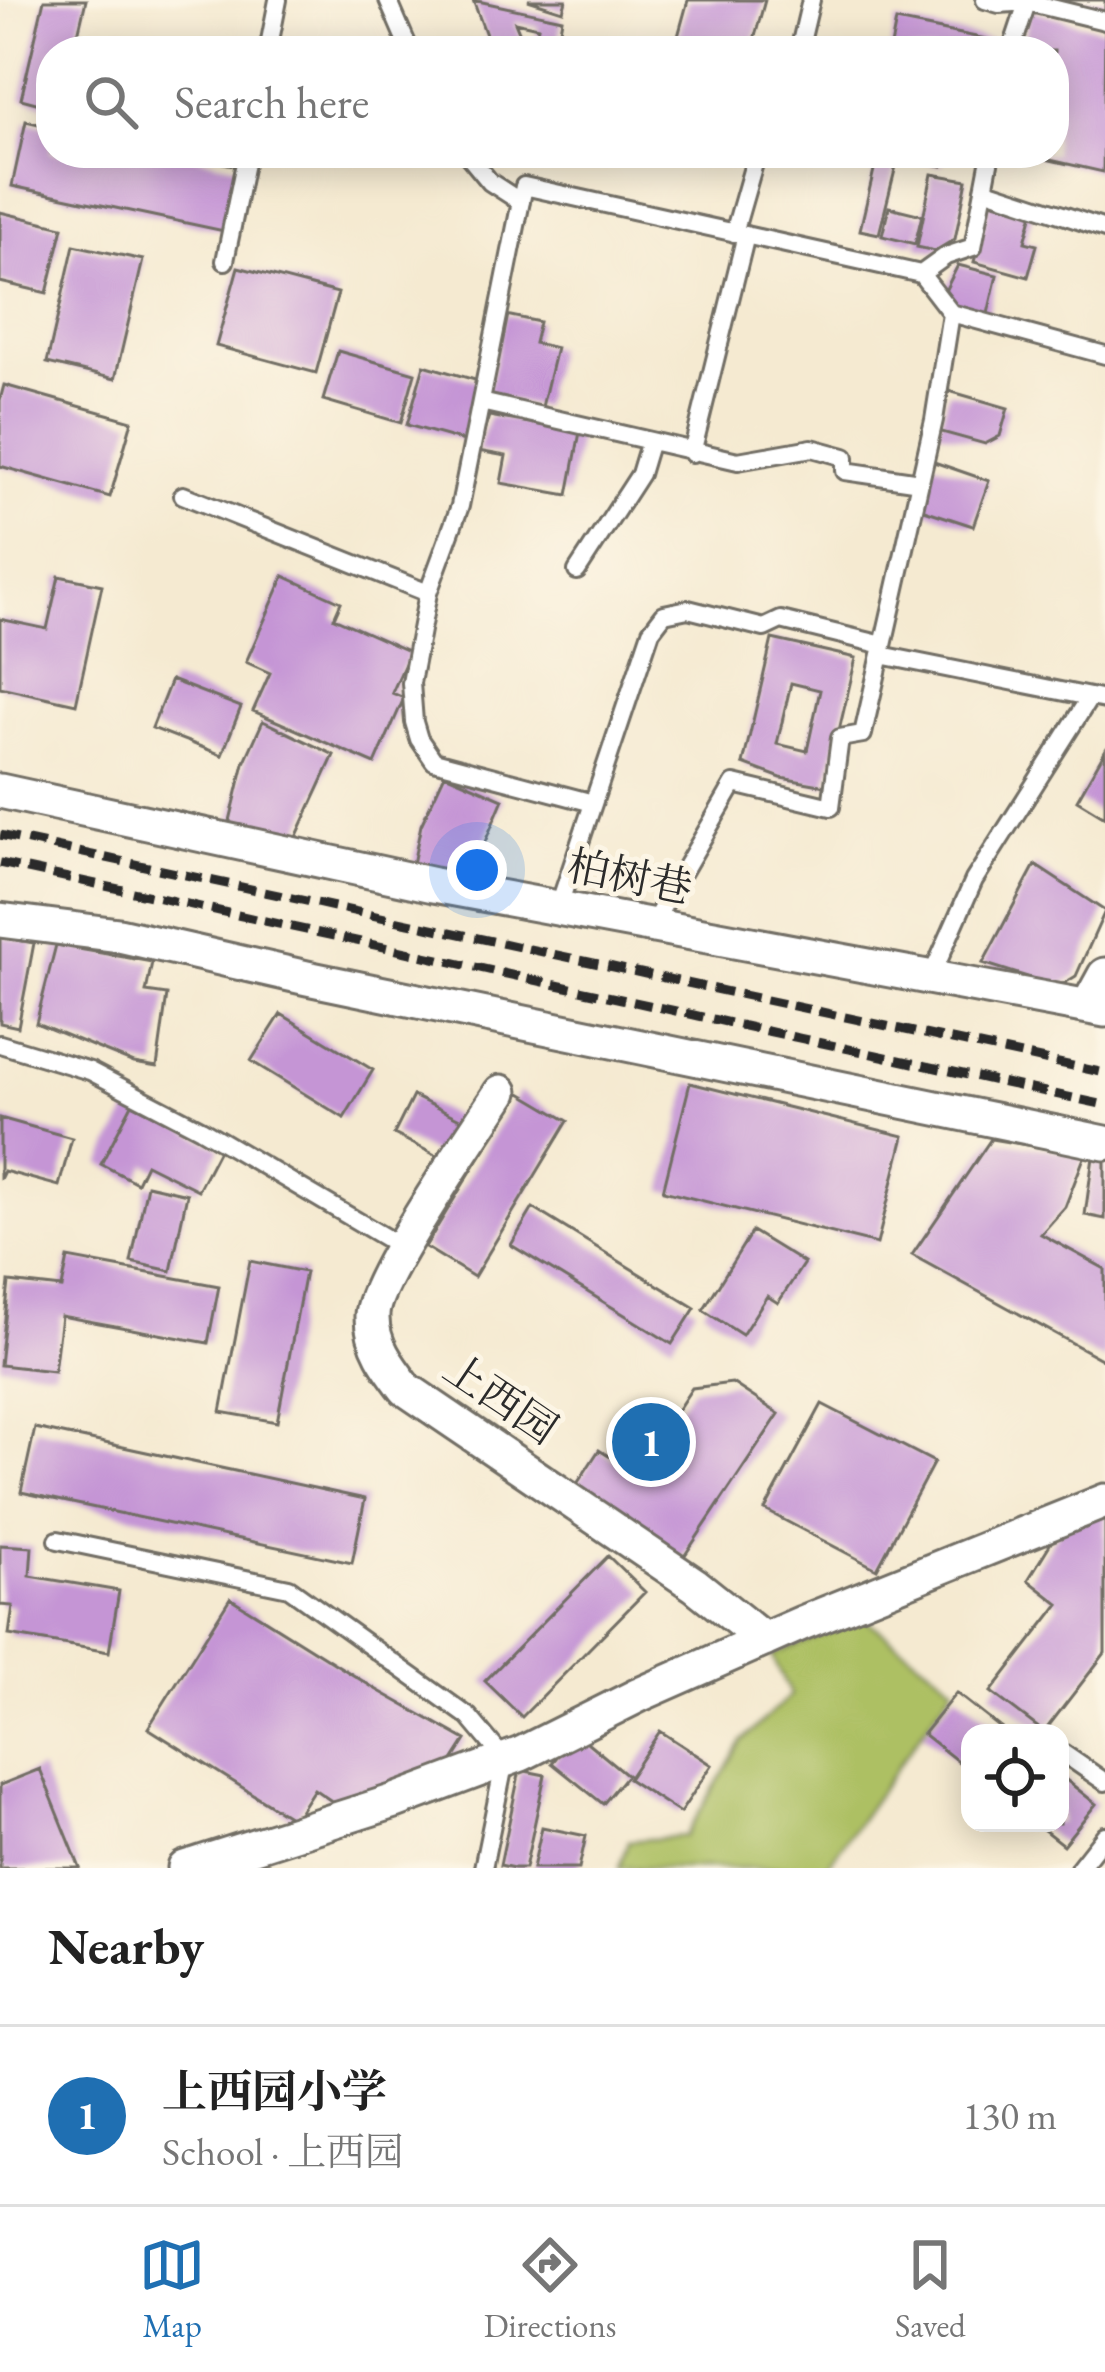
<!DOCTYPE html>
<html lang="en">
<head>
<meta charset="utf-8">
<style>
	body { margin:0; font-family:"EB Garamond","Noto Serif SC",serif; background:#f2f2f2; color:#222 }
	.controls { position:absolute; right:36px; bottom:36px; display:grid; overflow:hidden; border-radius:24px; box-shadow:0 6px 30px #0003 }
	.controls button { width:108px; height:108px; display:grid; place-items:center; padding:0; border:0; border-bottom:3px solid #e0e0e0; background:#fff; color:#222; font:60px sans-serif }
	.you { position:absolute; left:477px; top:870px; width:42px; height:42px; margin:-30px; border:9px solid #fff; border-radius:50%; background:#1a73e8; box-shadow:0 0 0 18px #1a73e833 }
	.badge { display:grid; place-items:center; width:78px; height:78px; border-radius:50%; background:#1f6fb2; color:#fff; font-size:39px; font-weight:700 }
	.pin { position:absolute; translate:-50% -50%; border:6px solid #fff; box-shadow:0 3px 12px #0006 }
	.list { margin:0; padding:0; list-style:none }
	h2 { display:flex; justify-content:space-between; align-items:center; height:156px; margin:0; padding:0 48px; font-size:51px }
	h2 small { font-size:39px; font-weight:400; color:#767676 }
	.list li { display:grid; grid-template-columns:78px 1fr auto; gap:36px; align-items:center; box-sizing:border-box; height:180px; padding:0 48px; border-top:3px solid #e0e0e0 }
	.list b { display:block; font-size:45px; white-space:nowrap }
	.list p { margin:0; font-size:39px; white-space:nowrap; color:#767676 }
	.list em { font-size:39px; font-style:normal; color:#767676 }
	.icon { flex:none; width:66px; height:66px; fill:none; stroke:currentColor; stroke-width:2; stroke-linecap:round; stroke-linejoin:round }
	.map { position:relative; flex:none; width:1105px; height:1868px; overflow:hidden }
	.search { position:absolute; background:#fff; box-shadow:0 6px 30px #0003; left:36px; right:36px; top:36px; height:132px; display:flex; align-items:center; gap:30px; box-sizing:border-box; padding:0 42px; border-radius:48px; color:#767676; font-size:45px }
	.sheet { height:336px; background:#fff }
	nav { display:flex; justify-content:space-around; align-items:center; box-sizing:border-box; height:168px; border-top:3px solid #e0e0e0; background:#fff; font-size:33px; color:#767676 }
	nav a { display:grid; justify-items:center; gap:6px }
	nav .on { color:#1f6fb2 }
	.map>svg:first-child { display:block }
	.green { fill:#adc063; stroke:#6c7647; stroke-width:3 }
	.building { fill:#c595d5; fill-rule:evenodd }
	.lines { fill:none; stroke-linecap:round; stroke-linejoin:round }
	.service-casing { stroke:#726e65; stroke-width:22 }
	.minor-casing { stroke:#726e65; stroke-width:39 }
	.service { stroke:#fff; stroke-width:16 }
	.minor { stroke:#fff; stroke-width:33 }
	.rail { stroke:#2b2b2b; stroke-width:9; stroke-dasharray:18 9; stroke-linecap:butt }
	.labels { text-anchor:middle; stroke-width:10; stroke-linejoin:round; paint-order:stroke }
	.street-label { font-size:42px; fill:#2b2b2b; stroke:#fcf5e5 }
</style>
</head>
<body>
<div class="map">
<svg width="1105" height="1868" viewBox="0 0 1105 1868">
	<rect width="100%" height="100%" fill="#fcf5e5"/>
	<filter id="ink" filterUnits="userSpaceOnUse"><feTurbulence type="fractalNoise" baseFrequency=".00833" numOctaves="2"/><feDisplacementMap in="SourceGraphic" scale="24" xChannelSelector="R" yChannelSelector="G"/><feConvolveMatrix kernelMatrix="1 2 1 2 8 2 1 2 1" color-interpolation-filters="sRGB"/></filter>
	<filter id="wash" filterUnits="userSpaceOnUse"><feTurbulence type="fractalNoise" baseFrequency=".004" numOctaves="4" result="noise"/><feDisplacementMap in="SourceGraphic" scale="48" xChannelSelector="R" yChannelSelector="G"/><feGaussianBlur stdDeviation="2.7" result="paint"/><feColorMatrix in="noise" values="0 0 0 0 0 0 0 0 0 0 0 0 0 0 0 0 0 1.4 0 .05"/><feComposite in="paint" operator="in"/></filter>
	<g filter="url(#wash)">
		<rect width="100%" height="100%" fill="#f5ead1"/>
		<path class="green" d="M865,1619l89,67 -128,182h-207l9,-27 57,-5 57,-95 49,-46 -19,-40z"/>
		<g id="blocks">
			<path class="building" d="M44,0h42l-12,51h-23v56l-30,-8z
				M473,0l89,19 -6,32h-23l5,-24 -23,-5 12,29h-35z
				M528,0h38l-3,11z
				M688,0h77l-14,51h-77z
				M1059,0h46v13l-46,-11z
				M1030,10l75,20 -2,142 -75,-17 26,-2v-102h-33z
				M896,21l105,21 -2,9h-109z
				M26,121l25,6v26h124l63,13 -14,65 -212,-45z
				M899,153h46l-3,13 -44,-9z
				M877,157l20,5 -18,72 -19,-4z
				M932,174l35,6 -12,59 -20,12 -18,-4z
				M990,202l43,11 -8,29 12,3 -9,32 -54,-15z
				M889,207l33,8 -7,29 -33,-8z
				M0,212l63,15 -16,66 -47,-11z
				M74,245l69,15 -28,119 -68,-16z
				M958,265l39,10 -10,43 -31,-7 -12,-18z
				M238,267l100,26 -22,80 -100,-27z
				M506,315l33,7 -5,21 22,5 -14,59 -55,-12z
				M338,351l77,22 -14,50 -78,-23z
				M424,365l58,17 -18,59 -57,-16z
				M4,385l128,36 -22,76 -110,-31v-66z
				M949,391l59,17 -8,28 -15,8 -47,-13z
				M489,416l91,16 -12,63 -67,-12 5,-27 -28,-5z
				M934,462l55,19 -16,45 -55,-18z
				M59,576l43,9 -26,119 -76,-17v-68l47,10z
				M284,576l57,26 -7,16 76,34 -18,41 12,5 -29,66 -122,-53 17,-38 -24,-11z
				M772,639l84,19 -30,128 -45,-8 -38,-14zM791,683l29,7 -13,61 -30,-7z
				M171,680l70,27 -19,48 -70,-27z
				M263,721l71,34 -40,87 -65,-17 15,-62z
				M1105,751v66l-28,-17z
				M445,774l58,25 -32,76 -58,-11 8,-39z
				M1035,865l70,46 -29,65 -13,8h-13l-67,-21z
				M0,937l34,6 -16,84 -18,-4z
				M56,945l96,17 -6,30 21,3 -10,72 -23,-4 -98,-40z
				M281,1014l92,56 -29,48 -93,-57z
				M690,1083l214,53 -27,108 -214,-53z
				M519,1092l49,29 -94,156 -49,-30z
				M413,1096l61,30 -19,39 -61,-31z
				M132,1104l88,44 -22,42 -52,-26 -9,19 -36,-19z
				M0,1118l72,20 -13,48 -55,-15 -4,8z
				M991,1139l94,16 -20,52 -24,27 64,35v92l-193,-106z
				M1093,1157l12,2v60l-20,-4z
				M147,1185l40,9 -16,77 -40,-9z
				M533,1208l162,100 -23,36 -161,-99z
				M752,1231l52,32 -26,40 -11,-7 -25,39 -39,-25z
				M68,1258l151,28 -11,57 -147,-27 -7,55 -54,-6 9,-83 53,6z
				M250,1261l55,11 -28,150 -56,-10z
				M732,1383l47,31 -98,147 -108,-71 26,-40 37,23 56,-85z
				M822,1404l112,58 -57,107 -112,-59z
				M35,1428l330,71 -13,64 -331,-71z
				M1105,1511v142l-61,79 -53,-40 68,-88 -31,-24 24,-39 10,-13z
				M0,1545l32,2 -2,29 89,15 -10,61 -100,-17 4,-29 -13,-1z
				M608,1556l37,36 -123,125 -37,-36z
				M230,1598l147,92 89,50 -18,28 -112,36 -22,-15 -20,31 -146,-92z
				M956,1693l51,40h-37v38l-47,-37z
				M660,1731l52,34 -32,48 -52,-34z
				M576,1733l51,42 -24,29 -51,-41z
				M40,1769l40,99h-80v-83z
				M520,1770l25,5 -20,93h-11l-14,-3z
				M1060,1775l36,29 -33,41 -28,-22h25z
				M542,1827l44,9 -7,32h-46z"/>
		</g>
	</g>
	<g filter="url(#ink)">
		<use href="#blocks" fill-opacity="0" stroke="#726e65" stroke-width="3"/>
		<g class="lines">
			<g class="service-casing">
				<path id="service" d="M388,0l22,51
					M985,0l14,4 28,-2 78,19
					M268,51l10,-51
					M799,51l12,-51
					M1011,51l17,-51
					M466,153l24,29 31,20
					M984,189l121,40
					M734,233l23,-80
					M225,261l22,-108
					M951,313l154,42
					M481,402l257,59 74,-13 33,9v14l75,11
					M692,453l54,-218
					M183,495l245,98
					M577,571l63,-97 9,-30
					M881,655l224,45
					M593,803l-159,-42 -15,-22 -5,-17 -3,-39 17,-90 32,-87 64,-320 397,88 25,-18 27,-9 18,-94
					M558,908l93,-277 13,-17 24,-5 76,19 17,-8 102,25
					M652,925l82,-141 97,23 9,-69 23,-4 71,-314 17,-107 -30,-39
					M931,977l43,-97 116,-183
					M0,1044l90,27 111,58 202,119
					M58,1540l231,48 180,129 36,43 -22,108
					M1060,1751l45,31
					M1079,1868l26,-33"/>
			</g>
			<g class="minor-casing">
				<path id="minor" d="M0,791l434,94 671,125
					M0,920l119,15 188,43 798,165
					M1088,1006l17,-31
					M501,1092c-25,39 -128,187 -129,223 -1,29 17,52 34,74l289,196 69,55
					M185,1868l210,-67 126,-47 118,-59 163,-72 303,-122"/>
			</g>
			<use href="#service" class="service"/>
			<use href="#minor" class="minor"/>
			<path class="rail" d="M0,835l1105,238
				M0,863l1105,242"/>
		</g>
	</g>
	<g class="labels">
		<g class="street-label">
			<text transform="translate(630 876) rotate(11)" y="15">柏树巷</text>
			<text transform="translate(501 1398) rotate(34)" y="15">上西园</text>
		</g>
	</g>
</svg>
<div class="controls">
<button><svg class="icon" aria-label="locate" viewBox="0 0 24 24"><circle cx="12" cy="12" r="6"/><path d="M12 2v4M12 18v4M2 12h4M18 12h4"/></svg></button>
</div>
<div class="you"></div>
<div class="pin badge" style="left:651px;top:1442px">1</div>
<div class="search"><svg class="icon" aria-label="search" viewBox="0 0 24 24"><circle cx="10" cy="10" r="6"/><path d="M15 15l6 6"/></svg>Search here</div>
</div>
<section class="sheet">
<h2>Nearby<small></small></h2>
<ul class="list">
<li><span class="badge">1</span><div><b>上西园小学</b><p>School · 上西园</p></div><em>130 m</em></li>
</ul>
</section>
<nav>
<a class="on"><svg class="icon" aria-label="map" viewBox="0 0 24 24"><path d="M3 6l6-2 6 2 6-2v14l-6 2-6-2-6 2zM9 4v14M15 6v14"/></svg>Map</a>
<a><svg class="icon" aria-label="directions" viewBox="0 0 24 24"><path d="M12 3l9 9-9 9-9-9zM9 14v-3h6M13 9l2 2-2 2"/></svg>Directions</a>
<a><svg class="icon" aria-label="saved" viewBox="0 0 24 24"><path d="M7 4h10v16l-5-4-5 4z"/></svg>Saved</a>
</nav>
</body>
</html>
